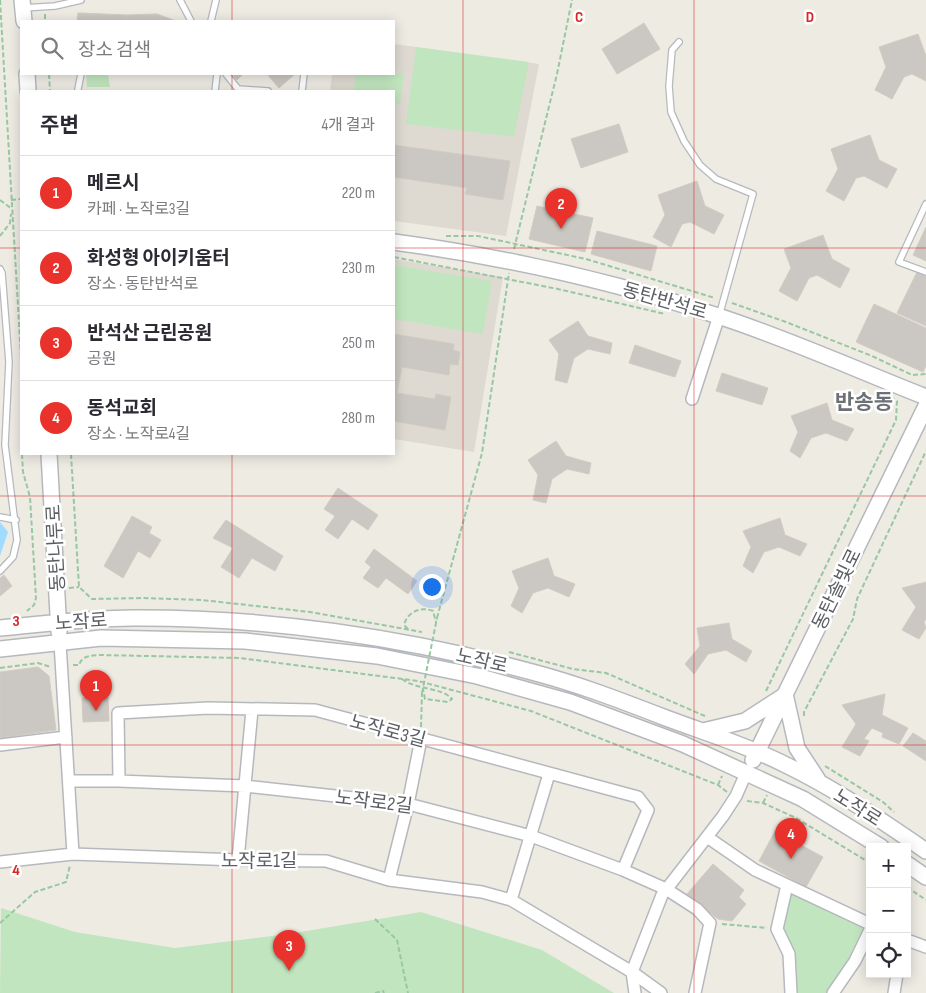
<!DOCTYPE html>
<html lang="ko">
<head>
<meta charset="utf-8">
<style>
	body { margin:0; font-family:"Sofia Sans Condensed","Noto Sans KR",sans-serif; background:#f2f2f3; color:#2b2b33 }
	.controls { position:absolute; right:15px; bottom:15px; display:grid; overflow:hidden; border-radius:0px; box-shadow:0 2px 12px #0003 }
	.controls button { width:45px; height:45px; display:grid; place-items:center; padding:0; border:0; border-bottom:1px solid #e1e1e2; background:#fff; color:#2b2b33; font:25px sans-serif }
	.you { position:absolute; left:431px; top:586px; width:18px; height:18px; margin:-12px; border:4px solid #fff; border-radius:50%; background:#1a73e8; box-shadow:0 0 0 8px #1a73e833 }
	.badge { display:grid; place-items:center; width:32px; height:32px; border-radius:50%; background:#ea322c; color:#fff; font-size:16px; font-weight:700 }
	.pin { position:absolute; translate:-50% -41px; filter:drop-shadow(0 1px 2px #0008) }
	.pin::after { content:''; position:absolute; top:26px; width:18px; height:15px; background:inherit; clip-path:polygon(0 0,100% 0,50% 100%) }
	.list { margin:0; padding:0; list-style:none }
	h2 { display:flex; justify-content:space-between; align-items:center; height:65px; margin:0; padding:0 20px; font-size:21px }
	h2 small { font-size:16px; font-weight:400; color:#7c7c81 }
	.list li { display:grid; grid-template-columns:32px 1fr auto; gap:15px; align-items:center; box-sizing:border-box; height:75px; padding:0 20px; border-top:1px solid #e1e1e2 }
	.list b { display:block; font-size:19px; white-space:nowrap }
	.list p { margin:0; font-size:16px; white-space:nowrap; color:#7c7c81 }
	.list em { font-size:16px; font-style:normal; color:#7c7c81 }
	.icon { flex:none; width:28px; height:28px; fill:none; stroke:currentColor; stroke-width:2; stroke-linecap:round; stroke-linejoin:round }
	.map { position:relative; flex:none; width:926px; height:993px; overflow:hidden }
	.search { position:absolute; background:#fff; box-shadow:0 2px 12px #0003; left:20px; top:20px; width:375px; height:55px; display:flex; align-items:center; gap:12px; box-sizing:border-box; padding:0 18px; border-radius:0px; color:#7c7c81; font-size:19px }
	.panel { position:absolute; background:#fff; box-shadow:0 2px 12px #0003; left:20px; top:90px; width:375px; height:365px; border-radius:0px }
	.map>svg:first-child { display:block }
	.education { fill:#dedad1 }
	.green { fill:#c1e6bf }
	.water { fill:#a1dbff }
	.building { fill:#cbc7c2; stroke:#d2ccc1 }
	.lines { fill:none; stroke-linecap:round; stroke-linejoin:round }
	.service-casing { stroke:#b5b9bd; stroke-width:8 }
	.minor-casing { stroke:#b5b9bd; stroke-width:14 }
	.tertiary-casing { stroke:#b5b9bd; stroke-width:18 }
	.path { stroke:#98c7a3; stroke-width:2; stroke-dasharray:5 2.5; stroke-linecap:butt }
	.service { stroke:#fff; stroke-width:5.5 }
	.minor { stroke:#fff; stroke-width:11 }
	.tertiary { stroke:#fff; stroke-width:15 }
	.path-bridge { stroke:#98c7a3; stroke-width:2; stroke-dasharray:5 2.5; stroke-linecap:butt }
	.grid { fill:none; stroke:#d62828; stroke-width:1; stroke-opacity:0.55 }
	.labels { text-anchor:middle; stroke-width:5; stroke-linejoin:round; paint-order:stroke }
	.street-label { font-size:19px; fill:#5b5f64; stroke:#fff }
	.quarter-label { font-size:21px; font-weight:bold; fill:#6c7176; stroke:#fff }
	.grid-label { font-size:16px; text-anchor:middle; font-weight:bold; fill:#d62828; stroke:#fff; stroke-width:5; stroke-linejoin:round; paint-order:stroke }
</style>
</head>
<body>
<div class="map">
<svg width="926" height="993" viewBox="0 0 926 993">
	<rect width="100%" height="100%" fill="#eeebe3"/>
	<path class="education" d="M394,44l145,20 -33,172 -112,-15v-130h-64l2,-17h62z
		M394,259l109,18 -29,175 -80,-13z"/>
	<path class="green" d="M416,47l113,15 -15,75 -108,-13z
		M394,73l10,1 -4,30 -6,-1v-12h-40l1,-17z
		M86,74h22l2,13h-23z
		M394,265l98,16 -9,53 -89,-15z
		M789,889l81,38 -39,66h-38l-14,-63z
		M1,908l74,24 100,16 113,-14 133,-22 121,38 72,43h-614z"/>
	<path class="water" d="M0,522l8,10 -8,24z"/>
	<path class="building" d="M78,13l49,2 -1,6h-49z
		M157,14l19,7h-50l1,-6z
		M644,23l16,26 -43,25 -15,-25z
		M918,34l8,22v25l-14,-7 -8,3 -12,22 -17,-9 11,-23 -7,-20z
		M232,74h11l-6,6z
		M267,74h28l-16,14z
		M619,124l9,28 -47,16 -10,-29z
		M870,135l9,25 18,9 -10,19 -23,-12 -8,2 -12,23 -18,-10 12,-22 -7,-20z
		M394,145l116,16 -7,39 -38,-6 2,-6 -73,-11z
		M697,181l8,25 19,9 -10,19 -24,-12 -8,2 -11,23 -18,-10 12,-22 -7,-20z
		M537,206l56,12 -8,34 -56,-13z
		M926,227v34l-13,-6z
		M597,231l60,15 -6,25 -60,-17z
		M823,235l9,24 18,10 -10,19 -23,-13 -8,3 -12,23 -18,-10 12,-23 -7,-19z
		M917,272l9,4v50l-29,-13z
		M874,304l52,24v38l-3,6 -67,-30z
		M578,321l10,15 24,7 -2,11 -22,-5 -14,9 -7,25 -12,-3 4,-26 -10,-14z
		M394,334l60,10 -1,6 7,2 -2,13 -8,-1 -1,11 -47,-8 -5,26 38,6 1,-5 15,3 -6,33 -51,-9z
		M635,345l46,16 -6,16 -46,-14z
		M722,373l46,15 -6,17 -46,-14z
		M827,403l5,17 22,9 -7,12 -21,-8 -15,5 -11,20 -10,-7 8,-19 -7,-16z
		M556,441l10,15 25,7 -2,11 -22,-5 -15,10 -6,24 -13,-3 5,-25 -10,-15z
		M338,488l40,27 -10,15 -16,-11 -14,20 -13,-9 10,-14 -11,-7z
		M132,516l20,11 -3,6 12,7 -11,18 -12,-7 -15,27 -19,-12z
		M780,518l5,17 22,9 -7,12 -21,-9 -15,5 -11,21 -10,-7 8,-19 -8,-16z
		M226,520l57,36 -8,15 -23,-13 -13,20 -18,-11 12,-19 -20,-10z
		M374,549l43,32 -9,13 -22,-16 -8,10 -15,-10 8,-11 -6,-5z
		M548,558l6,18 21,8 -6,13 -21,-9 -15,5 -11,20 -11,-7 8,-18 -7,-17z
		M4,575l8,11 -12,10v-18z
		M926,582v37l-2,3 2,6 -7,11 -17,-9 14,-23 -14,-19z
		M729,623l3,16 20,12 -6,11 -20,-12 -18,4 -14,20 -9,-10 15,-18 -3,-18z
		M38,667l11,9 7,54 -56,8v-66z
		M885,694l-3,21 26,13 -9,16 -17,-7 1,-4 -11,-5 -8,11 5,2 -9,15 -18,-9 14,-23 -14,-19z
		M108,697l1,24 -26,1 -1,-24z
		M913,733l13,8v20l-23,-15z
		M775,831l48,26 -17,30 -47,-26z
		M713,864l31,26 -5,7 7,7 -14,17 -14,-2 -31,-25z"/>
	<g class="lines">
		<g class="service-casing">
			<path id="service" d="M180,0l11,21
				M23,8l32,-2 26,-6
				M211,21l5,-21
				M679,42l-7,8 -3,36 2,26 13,29 16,24 16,14 37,15 -34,122
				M226,74l12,15 30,2
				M78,89l3,-15
				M215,91l2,-17
				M302,91l2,-17
				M926,204l-27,58 27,10
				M0,269l2,4 7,89 -4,83 12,95 -4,17 -13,14
				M0,517l16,3"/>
		</g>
		<g class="minor-casing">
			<path id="minor" d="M692,399l27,-83
				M60,643l13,211
				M0,745l66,-8
				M69,781h50l126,5 163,18 123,32 92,34 43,19 31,20 13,14 -15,70
				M119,781l-1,-68 90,-5 107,2 323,87 10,13 -25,60
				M707,837l48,33 115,54
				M238,860l14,-150
				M0,862l73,-8 165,6 88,1 63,19 93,12 29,8 121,72 29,21
				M389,880l19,-76 13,-65
				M787,885l-10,44 12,25 2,39
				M511,900l38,-126
				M907,940l19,7
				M635,993l-3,-21 30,-77 61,-79 13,-20 11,-25
				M833,993l22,-32 15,-31
				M894,993l3,-19"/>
		</g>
		<g class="tertiary-casing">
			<path id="tertiary" d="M22,0l2,21
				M27,74l1,17
				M394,242c110,15 219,39 324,74 71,23 139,54 208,81
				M49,454l10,178
				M0,628c44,-4 88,-10 132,-10 132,-1 272,19 400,54 46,12 90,29 134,46 40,15 80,27 118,46 50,24 97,56 142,87
				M0,649l101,-11 144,3 132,15 100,20 93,26 113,42 120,55 78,48
				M785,694l12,54 21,32
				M703,731l42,-10 37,-24
				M753,760l173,-354
				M907,864l19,13"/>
		</g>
		<path class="path" d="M0,0l21,357
			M45,14v7
			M49,74l1,17
			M0,200l12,9
			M11,200l10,-1
			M0,236l10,-13 1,-9
			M446,236h32l108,23 129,39
			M514,249l43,-175 15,-74
			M394,257l164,32 107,25
			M732,303l54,19 86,34 40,19 14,-1
			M21,406v30
			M22,454l1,18 7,25 6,101 -2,7 -7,6
			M71,454l8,133 13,12 51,-1 59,2 108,12 112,20
			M69,588l10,-1
			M437,618l45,-165 27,-180
			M408,629l-4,-4c3,-13 17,-19 29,-14l3,11
			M509,652l64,17 33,4 99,43
			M73,665h6c3,-10 12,-9 21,-10l140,3 178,23 113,30 187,74 9,7
			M0,668l38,-5 13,4
			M402,679c14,11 40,8 50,20l-4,3 -23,-3 -2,-10
			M766,691l130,-271 1,-19 -5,-3
			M804,716v-4l49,-93 4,-20 69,-148
			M421,727l1,-34
			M825,766l58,36 11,10
			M718,785l4,-9
			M747,801l16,2 33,15 74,45
			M763,803l4,-8
			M907,887l19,13
			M375,919l22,21 11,53
			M0,923l35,-31 31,-10 4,-17
			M722,924l45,4
			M375,993l8,-2 1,2"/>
		<use href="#service" class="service"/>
		<use href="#minor" class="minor"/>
		<use href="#tertiary" class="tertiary"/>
		<path class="path-bridge" d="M422,693l15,-75"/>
	</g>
	<path class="grid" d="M232,0v21M463,0v993M694,0v993M232,74v17M0,248h21M394,248h532M232,454v539M0,496h926M0,745h926"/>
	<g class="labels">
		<g class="street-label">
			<text transform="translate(665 300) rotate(16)" y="7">동탄반석로</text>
			<text transform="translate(55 548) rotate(-93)" y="7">동탄나루로</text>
			<text transform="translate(836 589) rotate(-64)" y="7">동탄솔빛로</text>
			<text transform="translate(81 621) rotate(-4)" y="7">노작로</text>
			<text transform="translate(482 660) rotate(13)" y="7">노작로</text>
			<text transform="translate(388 730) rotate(15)" y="7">노작로3길</text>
			<text transform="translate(374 801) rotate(7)" y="7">노작로2길</text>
			<text transform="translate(858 807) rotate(32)" y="7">노작로</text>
			<text x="259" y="867">노작로1길</text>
		</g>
		<g class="quarter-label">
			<text x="864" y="409">반송동</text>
		</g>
	</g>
	<g class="grid-label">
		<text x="579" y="22">C</text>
		<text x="810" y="22">D</text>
		<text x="16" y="626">3</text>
		<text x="16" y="875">4</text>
	</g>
</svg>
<div class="controls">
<button>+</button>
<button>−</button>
<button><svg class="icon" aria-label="locate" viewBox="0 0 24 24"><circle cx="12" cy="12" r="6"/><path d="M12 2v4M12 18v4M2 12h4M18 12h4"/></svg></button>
</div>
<div class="you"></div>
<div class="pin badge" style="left:96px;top:711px">1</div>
<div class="pin badge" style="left:561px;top:229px">2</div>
<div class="pin badge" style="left:289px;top:971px">3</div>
<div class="pin badge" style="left:791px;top:859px">4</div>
<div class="search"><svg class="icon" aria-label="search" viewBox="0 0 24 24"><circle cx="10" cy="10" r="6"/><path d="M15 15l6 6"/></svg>장소 검색</div>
<section class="panel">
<h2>주변<small>4개 결과</small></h2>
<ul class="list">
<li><span class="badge">1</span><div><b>메르시</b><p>카페 · 노작로3길</p></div><em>220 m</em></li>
<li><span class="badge">2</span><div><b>화성형 아이키움터</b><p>장소 · 동탄반석로</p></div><em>230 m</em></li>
<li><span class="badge">3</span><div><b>반석산 근린공원</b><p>공원</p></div><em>250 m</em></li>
<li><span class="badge">4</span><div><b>동석교회</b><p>장소 · 노작로4길</p></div><em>280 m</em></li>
</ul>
</section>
</div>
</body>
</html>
